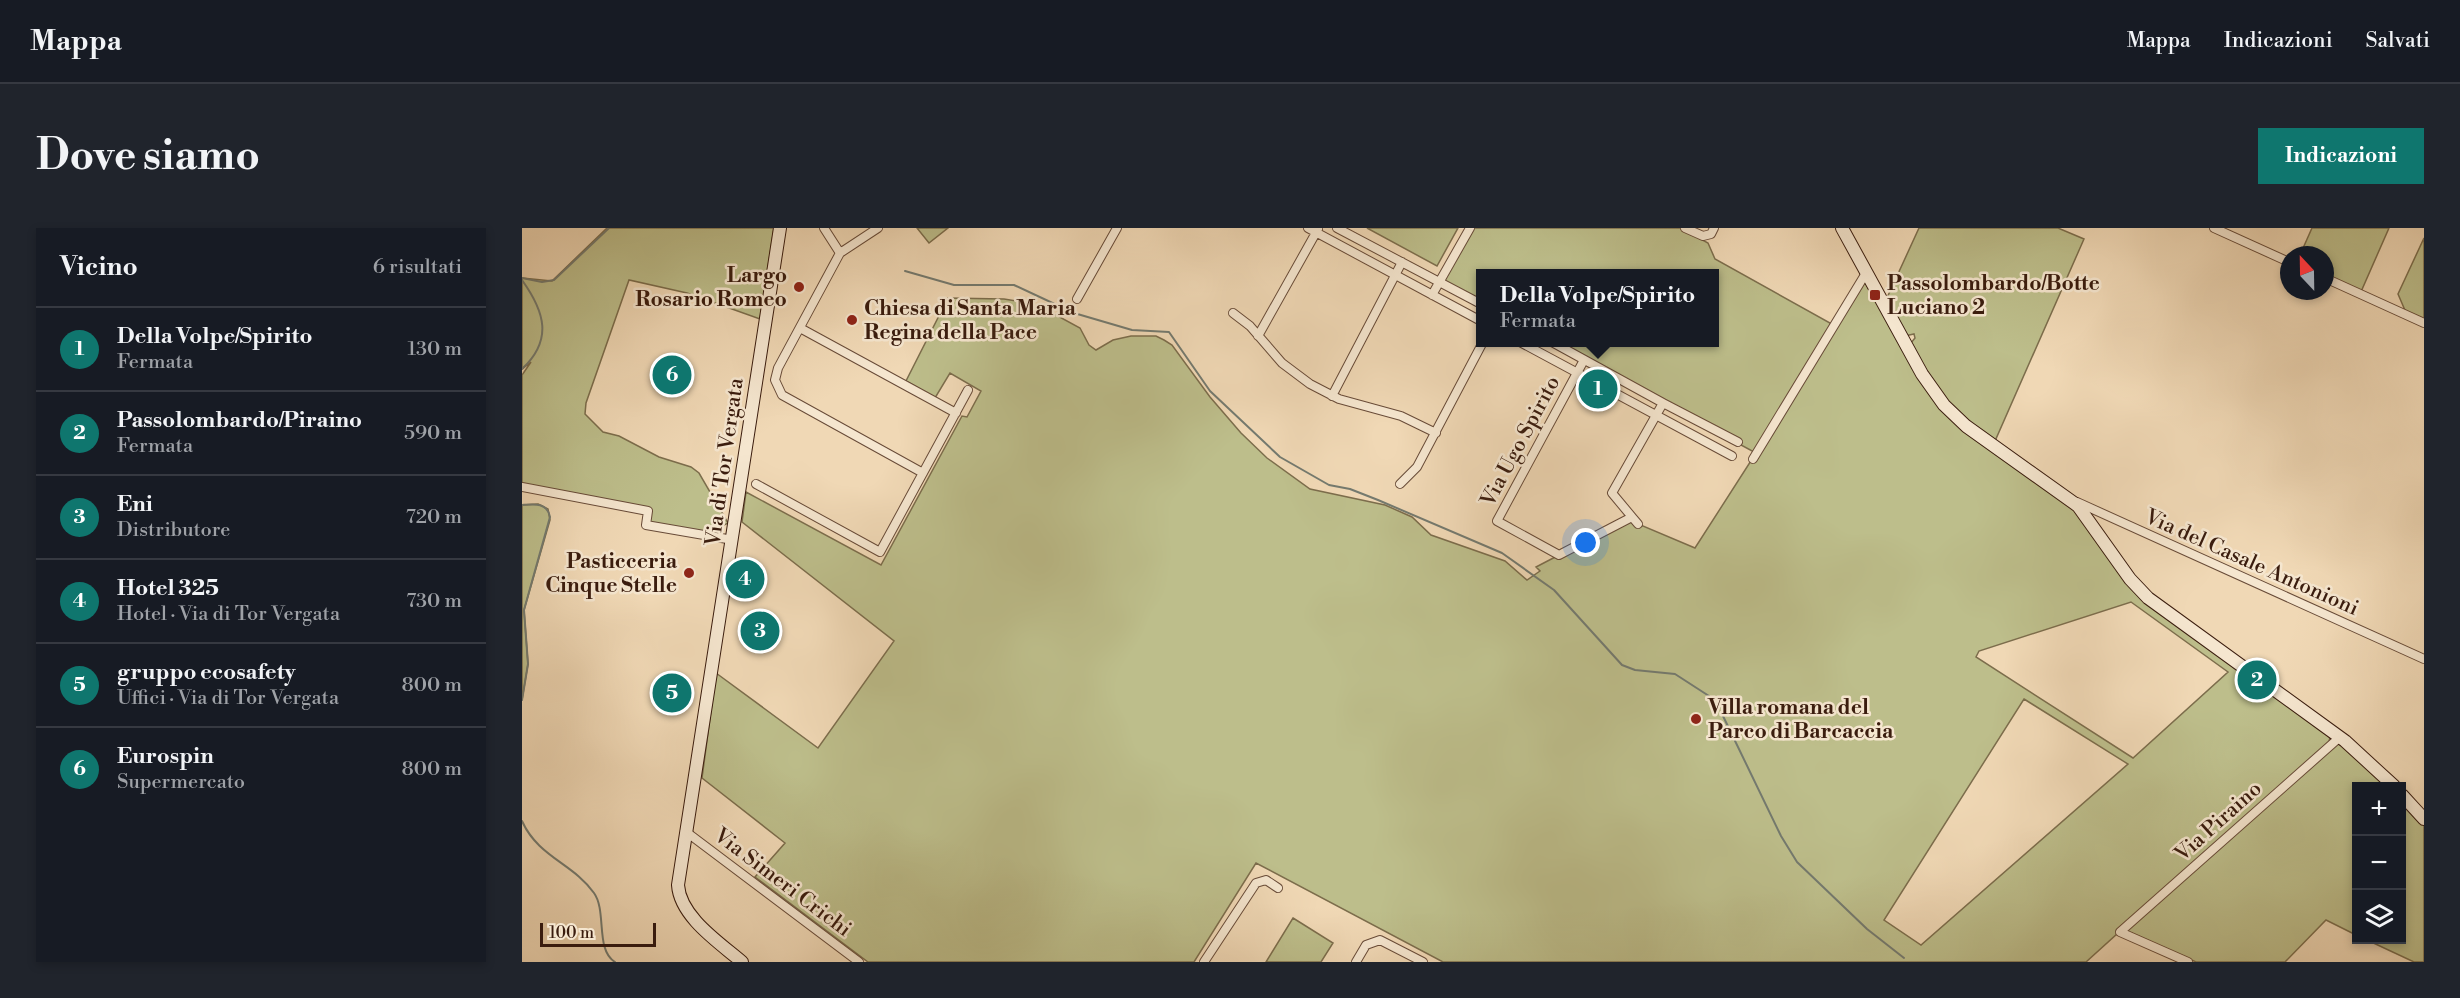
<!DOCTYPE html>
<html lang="it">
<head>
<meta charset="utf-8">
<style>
	body { margin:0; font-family:"Libre Bodoni",serif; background:#20242c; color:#f1f3f6 }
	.controls { position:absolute; right:18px; bottom:18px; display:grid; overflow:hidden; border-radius:0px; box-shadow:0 3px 9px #0003 }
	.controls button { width:54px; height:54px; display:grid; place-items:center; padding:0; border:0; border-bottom:2px solid #363941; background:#171b24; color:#f1f3f6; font:30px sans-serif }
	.compass { position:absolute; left:1758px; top:18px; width:54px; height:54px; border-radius:50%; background:#171b24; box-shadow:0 3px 9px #0003; rotate:338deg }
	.scale { position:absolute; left:18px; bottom:15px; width:116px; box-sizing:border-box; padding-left:6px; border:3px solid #3a1c0e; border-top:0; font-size:16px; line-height:21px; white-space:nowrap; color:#3a1c0e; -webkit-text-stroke:4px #f5e6cf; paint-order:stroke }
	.you { position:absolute; left:1064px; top:315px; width:21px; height:21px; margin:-15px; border:4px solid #fff; border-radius:50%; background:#1a73e8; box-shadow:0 0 0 9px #1a73e833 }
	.badge { display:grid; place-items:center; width:39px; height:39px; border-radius:50%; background:#0f766e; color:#fff; font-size:20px; font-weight:700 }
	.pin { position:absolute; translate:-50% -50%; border:3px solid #fff; box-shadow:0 2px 6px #0006 }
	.popup { position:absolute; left:954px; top:41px; width:243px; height:78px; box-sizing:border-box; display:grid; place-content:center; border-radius:0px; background:#171b24; filter:drop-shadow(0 2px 4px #0005); font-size:20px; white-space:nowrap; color:#9ea1a6 }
	.popup b { font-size:22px; color:#f1f3f6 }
	.popup::after { content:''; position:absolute; left:50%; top:100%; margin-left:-12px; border:12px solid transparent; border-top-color:#171b24 }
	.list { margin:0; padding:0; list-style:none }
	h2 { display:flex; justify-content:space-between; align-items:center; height:78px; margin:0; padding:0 24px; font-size:26px }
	h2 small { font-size:20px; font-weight:400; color:#9ea1a6 }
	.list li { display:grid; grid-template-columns:39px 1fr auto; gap:18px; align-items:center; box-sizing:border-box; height:84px; padding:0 24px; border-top:2px solid #363941 }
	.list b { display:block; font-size:22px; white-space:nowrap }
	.list p { margin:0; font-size:20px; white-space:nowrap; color:#9ea1a6 }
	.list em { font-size:20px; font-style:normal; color:#9ea1a6 }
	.icon { flex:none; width:33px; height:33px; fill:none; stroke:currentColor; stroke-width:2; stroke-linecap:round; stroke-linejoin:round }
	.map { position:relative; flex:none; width:1902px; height:734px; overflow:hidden; border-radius:0px }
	header { display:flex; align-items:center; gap:36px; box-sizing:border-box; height:84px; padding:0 30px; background:#171b24; border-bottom:2px solid #363941 }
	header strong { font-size:28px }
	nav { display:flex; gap:33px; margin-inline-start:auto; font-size:21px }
	.intro { display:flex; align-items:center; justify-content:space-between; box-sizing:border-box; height:144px; padding:0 36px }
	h1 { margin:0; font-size:42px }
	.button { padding:15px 27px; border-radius:0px; background:#0f766e; color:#fff; font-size:21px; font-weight:700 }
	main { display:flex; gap:36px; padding:0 36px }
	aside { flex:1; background:#171b24; border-radius:0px; box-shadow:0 3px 9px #0003 }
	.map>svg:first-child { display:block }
	.green { fill:#bdbe8b; stroke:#7c6d4c; stroke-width:1.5; fill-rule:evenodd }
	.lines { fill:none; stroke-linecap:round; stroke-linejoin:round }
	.stream { stroke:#747a6f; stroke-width:2 }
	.street-casing { stroke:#684b38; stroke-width:10 }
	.secondary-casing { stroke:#3a1c0e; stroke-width:14 }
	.street { stroke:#f5e6cf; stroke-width:8 }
	.secondary { stroke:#f5e6cf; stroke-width:12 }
	.poi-dot { fill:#8f2418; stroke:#f5e6cf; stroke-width:2 }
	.labels { text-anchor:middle; stroke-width:5; stroke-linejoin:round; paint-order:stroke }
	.poi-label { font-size:21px; font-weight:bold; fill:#3a1c0e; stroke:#f5e6cf; text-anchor:start }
	.street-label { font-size:21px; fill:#3a1c0e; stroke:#f5e6cf }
</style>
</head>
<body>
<header>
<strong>Mappa</strong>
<nav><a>Mappa</a><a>Indicazioni</a><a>Salvati</a></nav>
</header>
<div class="intro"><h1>Dove siamo</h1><a class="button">Indicazioni</a></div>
<main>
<aside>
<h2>Vicino<small>6 risultati</small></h2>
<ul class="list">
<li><span class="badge">1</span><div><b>Della Volpe/Spirito</b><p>Fermata</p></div><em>130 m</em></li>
<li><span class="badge">2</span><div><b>Passolombardo/Piraino</b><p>Fermata</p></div><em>590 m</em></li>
<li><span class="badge">3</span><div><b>Eni</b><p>Distributore</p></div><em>720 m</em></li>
<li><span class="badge">4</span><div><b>Hotel 325</b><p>Hotel · Via di Tor Vergata</p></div><em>730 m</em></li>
<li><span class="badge">5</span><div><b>gruppo ecosafety</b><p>Uffici · Via di Tor Vergata</p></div><em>800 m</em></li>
<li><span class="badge">6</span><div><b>Eurospin</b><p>Supermercato</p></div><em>800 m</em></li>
</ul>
</aside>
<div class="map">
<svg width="1902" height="734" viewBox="0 0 1902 734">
	<rect width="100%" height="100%" fill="#f0d8b5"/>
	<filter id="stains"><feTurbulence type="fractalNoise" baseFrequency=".00333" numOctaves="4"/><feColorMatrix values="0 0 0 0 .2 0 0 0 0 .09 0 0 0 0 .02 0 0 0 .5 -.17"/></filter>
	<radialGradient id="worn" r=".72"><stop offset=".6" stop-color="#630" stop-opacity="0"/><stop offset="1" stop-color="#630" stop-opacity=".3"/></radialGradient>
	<path class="green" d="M85,0h167l-14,91 -73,-26 -58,-13 -43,123 -1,11 18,18 16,4 40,21 32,10 8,6 29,50 -17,9 -65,-7 2,-13 -126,-25v-112l9,-13 -9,7v-91l30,3z
		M395,0h31l-19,15z
		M845,0h91l-21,38z
		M947,0h212l27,15 7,16 122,68 28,-45 65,112 143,112 52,73 205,158 -1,5 -243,220h-643l-187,-99 -62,99h-326l-113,-85 30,-34 -83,-65 14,-105 102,75 76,-107 -152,-119 4,-30 135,73 81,-149 5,1 14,-26 -31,-18 -15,25 -29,-17 42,-83 56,1 18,3 16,10 18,3 24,13 9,17 7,5 17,-10 18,-4h25l8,4 8,5 38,52 31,36 26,25 43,31 75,16 27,12 19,18 74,26 22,19 13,-9 -4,-4 96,-50 6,7 57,24 61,-95 -204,-110 163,-1v-69h-234v31l-41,-22zM1609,374l97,70 -95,86 -157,-101 3,-6zM1502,471l104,65 -207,181 -37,-25z
		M1397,0h139l26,11 -89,202 -48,-37 -37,-60 5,-6 -1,-4 -9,2 -19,-36z
		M1790,0h77l-29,66 -35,-16v-23h-25z
		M1902,10v85l-17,-8 -9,-21z
		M16,276l10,5 2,11 -26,90 4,54 -6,36v-195z
		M1817,513l50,45h-33v149l-30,-15 -41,42h-89l-67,-30 -1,-3z
		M1880,571l22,23v140h-10l-47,-22h35z
		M771,690l40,25 -12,19h-55z"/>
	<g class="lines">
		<path class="stream" d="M383,43l49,14h60l60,28 58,17 37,2 41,59 70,66 49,28 21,4 28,11 124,53 52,37 68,75 13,5 40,4 34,22
			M0,50l20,4 12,-2 55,-52
			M0,52c23,32 31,60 0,89
			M0,277c12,-1 25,-3 28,12l-26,93 4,54 -6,36
			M1201,488l58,120 16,26 70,67 37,29
			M0,593c16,36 52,43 72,72 13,18 1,57 21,69"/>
		<g class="street-casing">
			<path id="street" d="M302,0l16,25
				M356,0l-38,25 -62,115 -3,12 7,15 141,78
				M786,0l173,93
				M815,0l144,76
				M1163,0l18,8 8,-2 3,-6
				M1692,0l75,34
				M1803,50l99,45
				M910,67l38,-67
				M555,71l40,-71
				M711,85l17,13 32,37 28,21 29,15 62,17 35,17
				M278,100l156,85
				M736,108l60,-107
				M998,114l212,114
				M1030,114l111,61 -51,90 20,24 -73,38 -62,-34 87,-161
				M810,168l70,-134
				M1141,175l75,39
				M1231,231l113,-186
				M234,256l124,68 88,-162
				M878,256l17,-17 66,-125
				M0,259l126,24 -2,14 87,15
				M1555,274l347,157
				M1110,289l6,7
				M163,603l174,131
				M682,734l52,-79 10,-3 12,8
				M834,734l10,-17 14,-5 43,22
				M1666,734l-68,-30 220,-195"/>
		</g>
		<g class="secondary-casing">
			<path id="secondary" d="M1320,0l80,146 22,31 22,21 112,80 52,73 18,19 197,143 49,45
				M1880,567l22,24
				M220,734c-22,-19 -62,-45 -64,-77l102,-657"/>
		</g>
		<use href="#street" class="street"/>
		<use href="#secondary" class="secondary"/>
	</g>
	<g class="poi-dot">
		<circle cx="277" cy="59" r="6"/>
		<rect x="1347" y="61" width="12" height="12" rx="3"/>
		<circle cx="330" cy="92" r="6"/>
		<circle cx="167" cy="345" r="6"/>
		<circle cx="1174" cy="491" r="6"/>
	</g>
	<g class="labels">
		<g class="poi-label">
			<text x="265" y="54" text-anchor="end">Largo<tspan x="265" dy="24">Rosario Romeo</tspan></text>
			<text x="1365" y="62">Passolombardo/Botte<tspan x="1365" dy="24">Luciano 2</tspan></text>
			<text x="342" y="87">Chiesa di Santa Maria<tspan x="342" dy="24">Regina della Pace</tspan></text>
			<text x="155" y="340" text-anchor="end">Pasticceria<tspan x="155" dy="24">Cinque Stelle</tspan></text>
			<text x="1186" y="486">Villa romana del<tspan x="1186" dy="24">Parco di Barcaccia</tspan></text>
		</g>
		<g class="street-label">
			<text transform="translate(998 213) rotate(-62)" y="7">Via Ugo Spirito</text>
			<text transform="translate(202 234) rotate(-82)" y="7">Via di Tor Vergata</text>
			<text transform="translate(1730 334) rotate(24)" y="7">Via del Casale Antonioni</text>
			<text transform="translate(1696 593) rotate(-42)" y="7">Via Piraino</text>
			<text transform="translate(261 654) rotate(37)" y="7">Via Simeri Crichi</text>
		</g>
	</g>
	<rect width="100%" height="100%" filter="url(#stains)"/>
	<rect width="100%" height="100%" fill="url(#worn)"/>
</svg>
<div class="controls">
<button>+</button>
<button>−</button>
<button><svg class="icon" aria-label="layers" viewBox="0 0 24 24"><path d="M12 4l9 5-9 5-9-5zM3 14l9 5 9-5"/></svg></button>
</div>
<svg class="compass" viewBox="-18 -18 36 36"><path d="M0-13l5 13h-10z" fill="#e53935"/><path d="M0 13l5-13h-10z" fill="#9ea1a6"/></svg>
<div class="scale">100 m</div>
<div class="you"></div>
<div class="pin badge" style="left:1076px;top:161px">1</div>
<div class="popup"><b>Della Volpe/Spirito</b>Fermata</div>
<div class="pin badge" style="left:1735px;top:452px">2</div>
<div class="pin badge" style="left:238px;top:403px">3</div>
<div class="pin badge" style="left:223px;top:351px">4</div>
<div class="pin badge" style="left:150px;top:465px">5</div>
<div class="pin badge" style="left:150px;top:147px">6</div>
</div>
</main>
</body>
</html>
